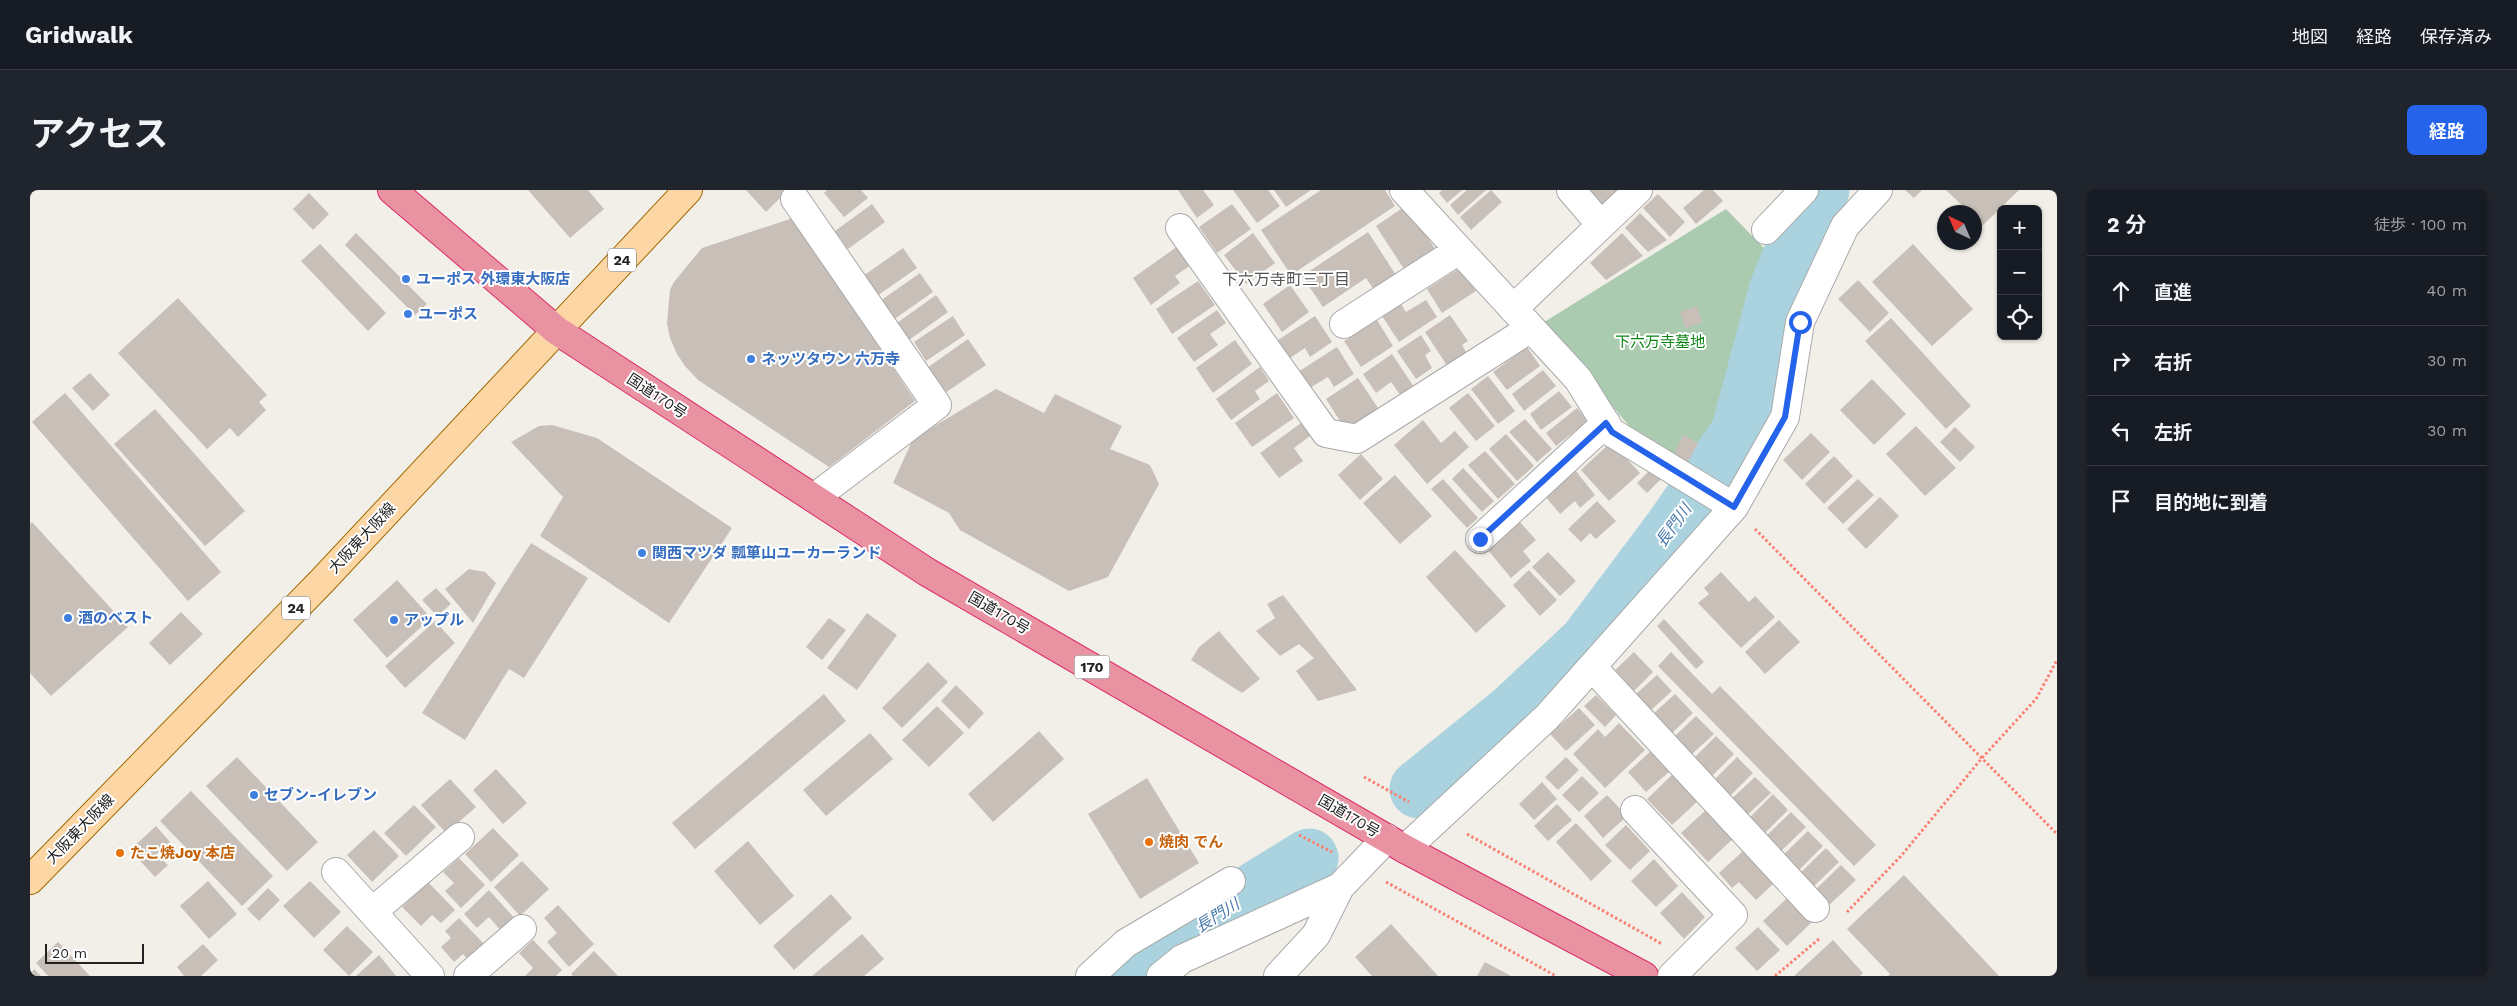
<!DOCTYPE html>
<html lang="ja">
<head>
<meta charset="utf-8">
<style>
	body { margin:0; font-family:"Work Sans","Noto Sans JP",sans-serif; background:#20242c; color:#f1f3f6 }
	.controls { position:absolute; right:15px; top:15px; display:grid; overflow:hidden; border-radius:8px; box-shadow:0 1px 4px #0004 }
	.controls button { width:45px; height:45px; display:grid; place-items:center; padding:0; border:0; border-bottom:1px solid #363941; background:#171b24; color:#f1f3f6; font:25px sans-serif }
	.compass { position:absolute; left:1907px; top:15px; width:45px; height:45px; border-radius:50%; background:#171b24; box-shadow:0 1px 4px #0004; rotate:316deg }
	.scale { position:absolute; left:15px; bottom:12px; width:99px; box-sizing:border-box; padding-left:5px; border:2px solid #222; border-top:0; font-size:14px; line-height:18px; white-space:nowrap; color:#222; -webkit-text-stroke:4px #fff; paint-order:stroke }
	.stop { position:absolute; width:15px; height:15px; margin:-11px; border:4px solid #2563eb; border-radius:50%; background:#fff }
	.stop.end { background:#2563eb; border-color:#fff; box-shadow:0 1px 5px #0008 }
	.list { margin:0; padding:0; list-style:none }
	h2 { display:flex; justify-content:space-between; align-items:center; height:65px; margin:0; padding:0 20px; font-size:21px }
	h2 small { font-size:16px; font-weight:400; color:#9ea1a6 }
	.list li { display:grid; grid-template-columns:32px 1fr auto; gap:15px; align-items:center; box-sizing:border-box; height:70px; padding:0 20px; border-top:1px solid #363941 }
	.list b { display:block; font-size:19px; white-space:nowrap }
	.list em { font-size:16px; font-style:normal; color:#9ea1a6 }
	.icon { flex:none; width:28px; height:28px; fill:none; stroke:currentColor; stroke-width:2; stroke-linecap:round; stroke-linejoin:round }
	.map { position:relative; flex:none; width:2027px; height:786px; overflow:hidden; border-radius:8px }
	header { display:flex; align-items:center; gap:30px; box-sizing:border-box; height:70px; padding:0 25px; background:#171b24; border-bottom:1px solid #363941 }
	header strong { font-size:24px }
	nav { display:flex; gap:28px; margin-inline-start:auto; font-size:18px }
	.intro { display:flex; align-items:center; justify-content:space-between; box-sizing:border-box; height:120px; padding:0 30px }
	h1 { margin:0; font-size:35px }
	.button { padding:12px 22px; border-radius:8px; background:#2563eb; color:#fff; font-size:18px; font-weight:700 }
	main { display:flex; gap:30px; padding:0 30px }
	aside { flex:1; background:#171b24; border-radius:8px; box-shadow:0 1px 4px #0004 }
	.map>svg:first-child { display:block }
	.cemetery { fill:#aacbaf }
	.lines { fill:none; stroke-linecap:round; stroke-linejoin:round }
	.river { stroke:#aad3df; stroke-width:59 }
	.building { fill:#c7bfb8 }
	.minor-casing { stroke:#a9a9a9; stroke-width:30 }
	.major-casing { stroke:#a06b00; stroke-width:30 }
	.highway-casing { stroke:#dc2a67; stroke-width:30 }
	.path { stroke:#fa8072; stroke-width:3; stroke-dasharray:2.5 2.5; stroke-linecap:butt }
	.minor { stroke:#fff; stroke-width:28 }
	.major { stroke:#fcd6a4; stroke-width:28 }
	.highway { stroke:#e892a2; stroke-width:28 }
	.route { stroke:#2563eb; stroke-width:6 }
	.shop-dot { fill:#3f7fe0; stroke:#fff; stroke-width:2 }
	.food-dot { fill:#e8710a; stroke:#fff; stroke-width:2 }
	.labels { text-anchor:middle; stroke-width:4; stroke-linejoin:round; paint-order:stroke }
	.shield { fill:#fff; stroke:#646464; stroke-width:1 }
	.shield-label { font-size:14px; font-weight:bold; fill:#222 }
	.shop-label { font-size:15px; font-weight:bold; fill:#366cbe; stroke:#fff; text-anchor:start }
	.park-label { font-size:15px; fill:#0c8416; stroke:#fff }
	.street-label { font-size:15px; fill:#222; stroke:#fff }
	.food-label { font-size:15px; font-weight:bold; fill:#c56008; stroke:#fff; text-anchor:start }
	.neighbourhood-label { font-size:16px; fill:#555; stroke:#fff }
	.water-label { font-size:16px; font-style:italic; fill:#4a7aab; stroke:#fff }
</style>
</head>
<body>
<header>
<strong>Gridwalk</strong>
<nav><a>地図</a><a>経路</a><a>保存済み</a></nav>
</header>
<div class="intro"><h1>アクセス</h1><a class="button">経路</a></div>
<main>
<div class="map">
<svg width="2027" height="786" viewBox="0 0 2027 786">
	<rect width="100%" height="100%" fill="#f2efe9"/>
	<path class="cemetery" d="M1696,19l40,41 -54,197 -16,24 -64,-42 -91,-105z"/>
	<g class="lines">
		<path class="river" d="M1389,599l93,-75 76,-71 84,-112 68,-98 39,-145 41,-98
			M1098,786l19,-18 162,-100"/>
	</g>
	<path class="building" d="M498,0h60l16,19 -34,29z
		M716,0h42l-22,22z
		M797,0h34l7,8 -24,19 -20,-24z
		M1148,0h25l11,15 -17,13z
		M1203,0h35l12,16 -23,17z
		M1244,0h37l-25,17z
		M1291,0h64l10,16 -104,69 -30,-45z
		M1412,0h20l-15,13 -8,-10z
		M1437,0h19l-28,25 -8,-10z
		M1461,0l11,12 -31,28 -11,-13z
		M1559,0h30l-16,15z
		M1674,0h9l10,11 -27,23 -13,-16z
		M1875,0h17l-8,8z
		M1916,0h73l-37,36 -8,-7v-7h-5z
		M279,3l20,21 -16,16 -20,-21z
		M1628,4l27,28 -15,15 -27,-29z
		M842,14l13,18 -37,27 -13,-18z
		M1202,14l19,25 -34,24 -18,-26z
		M1377,15l30,47 -31,20 -30,-46z
		M1610,23l27,27 -19,12 -23,-24z
		M763,28l122,183 -86,66 -131,-87 -13,-14 -8,-12 -7,-16 -3,-15 3,-33 4,-8 28,-34z
		M1338,42l28,43 -22,15 -8,-12 -43,29 -21,-31z
		M326,43l71,71 -12,11 -70,-70z
		M1223,43l22,30 -29,21 -22,-29z
		M1592,43l21,23 -37,24 -16,-17z
		M290,54l66,69 -18,18 -67,-70z
		M1883,54l60,65 -41,37 -60,-64z
		M1148,56l13,19 -16,11 5,7 -29,22 -18,-27z
		M873,58l14,20 -40,28 -14,-20z
		M1431,77l15,24 -34,22 -15,-24z
		M890,83l13,19 -40,28 -13,-19z
		M1828,90l31,33 -19,19 -32,-33z
		M1168,91l17,24 -43,29 -16,-25z
		M1260,95l19,27 -27,20 -19,-28z
		M906,105l12,17 -39,28 -12,-17z
		M148,108l89,97 -8,7 7,8 -28,27 -8,-9 -23,21 -89,-96z
		M1396,110l11,17 -38,25 -17,-26 19,-12 5,8z
		M1667,116l5,17 -17,5 -5,-16z
		M1187,120l9,13 -16,11 8,11 -24,17 -17,-24z
		M1420,125l18,26 -6,4 5,9 -19,13 -23,-35z
		M923,126l12,19 -39,26 -12,-19z
		M1285,126l17,26 -22,15 -5,-9 -15,10 -12,-18z
		M1861,128l80,88 -25,23 -81,-88z
		M1347,130l16,26 -32,21 -17,-26z
		M1391,145l10,16 -6,4 7,13 -16,11 -19,-28z
		M938,149l18,26 -41,28 -18,-25z
		M1205,150l17,24 -39,29 -17,-25z
		M1307,157l17,27 -20,13 -6,-10 -20,12 -10,-17z
		M1497,157l13,19 -33,24 -14,-18z
		M1362,164l22,33 -13,9 -10,-14 -15,11 -13,-19z
		M1230,177l9,14 -14,10 5,8 -29,21 -15,-21z
		M1513,180l13,16 -32,25 -12,-17z
		M60,183l20,22 -17,16 -21,-23z
		M1458,186l27,35 -17,13 -27,-35z
		M1328,188l20,30 -23,16 -15,-3 -14,-22z
		M1842,189l34,35 -32,31 -34,-35z
		M966,199l48,24 11,-19 67,32 -12,23 40,16 9,19 -51,93 -39,14 -109,-61 -11,-17 -56,-30 20,-44z
		M1529,201l13,16 -31,23 -11,-16z
		M35,203l156,179 -33,29 -156,-179z
		M1247,203l17,25 -42,29 -17,-24z
		M1438,203l27,33 -19,15 -27,-33z
		M1547,218l11,13 -32,25 -10,-13z
		M125,219l90,102 -40,35 -91,-102z
		M1495,229l27,30 -15,13 -28,-30z
		M1393,230l18,23 14,-12 14,16 -42,37 -33,-39z
		M1271,233l9,13 -16,12 9,13 -24,17 -19,-25z
		M522,235l45,13 135,90 -63,95 -129,-87 23,-39 -52,-55 28,-16z
		M1886,236l40,42 -31,28 -39,-42z
		M1925,237l20,20 -15,15 -20,-20z
		M1781,243l19,19 -28,28 -19,-20z
		M1476,244l28,32 -17,15 -28,-32z
		M1653,245l15,8 -10,19 -14,-8z
		M1581,252l29,31 -31,28 -28,-31z
		M1455,261l30,33 -17,15 -30,-34z
		M1331,264l22,25 -23,21 -22,-25z
		M1804,266l19,20 -29,28 -19,-20z
		M1433,278l31,33 -12,11 -30,-33z
		M1622,278l10,10 -15,15 -10,-10z
		M1545,280l20,25 -15,13 -5,-7 -15,13 -16,-19z
		M1365,285l37,41 -32,28 -37,-41z
		M1413,289l35,39 -11,10 -36,-39z
		M1828,289l16,16 -31,29 -16,-16z
		M1850,307l19,19 -33,33 -19,-20z
		M1567,311l19,20 -20,18 -6,-6 -9,9 -13,-13z
		M2,332l96,105 -77,69 -21,-23v-149z
		M1490,332l16,18 -13,11 8,10 -20,17 -23,-28z
		M501,353l57,35 -64,100 -15,-9 -44,71 -43,-27z
		M1425,360l51,56 -30,27 -50,-56z
		M1518,362l28,29 -16,15 -28,-29z
		M439,379l16,3 11,11 -23,40 -28,-34z
		M1499,380l28,30 -17,16 -27,-31z
		M1691,382l28,30 6,-6 20,21 -34,31 -43,-45 11,-9 -5,-6z
		M367,390l34,38 -44,40 -34,-38z
		M406,398l15,16 -14,12 -15,-16z
		M1253,405l74,95 -39,11 -22,-30 18,-13 -15,-14 -19,12 -24,-25 19,-13 -8,-14z
		M151,422l22,22 -33,31 -21,-22z
		M837,423l30,22 -40,55 -30,-22z
		M799,428l17,12 -24,30 -16,-13z
		M1634,429l40,43 -8,7 -39,-43z
		M1749,430l21,22 -35,32 -20,-22z
		M405,431l20,22 -50,45 -20,-22z
		M1189,441l41,48 -18,14 -51,-33 8,-13z
		M1604,462l19,20 -19,19 -19,-21z
		M1641,462l41,42 8,-8 156,159 -22,21 -196,-200z
		M898,472l20,20 -46,46 -20,-20z
		M1627,485l15,16 -21,19 -15,-16z
		M926,495l28,28 -15,16 -28,-28z
		M794,504l22,27 -151,128 -23,-26z
		M1645,504l18,19 -21,20 -19,-19z
		M1566,505l20,20 -11,12 -21,-21z
		M907,516l27,27 -35,34 -27,-27z
		M1549,518l16,17 -29,26 -16,-17z
		M1666,526l18,18 -22,20 -17,-18z
		M1589,533l26,27 -40,38 -32,-34 25,-25 7,8z
		M1009,541l25,28 -71,63 -25,-28z
		M840,543l23,26 -67,57 -23,-26z
		M1686,546l18,18 -23,23 -18,-18z
		M1621,561l19,20 -24,21 -18,-20z
		M207,567l81,85 -31,29 -81,-85z
		M1536,567l13,13 -21,20 -13,-13z
		M1707,567l16,16 -24,24 -16,-16z
		M466,579l31,34 -24,21 -30,-34z
		M1644,583l25,27 -27,25 -25,-26z
		M1552,586l17,17 -20,19 -17,-17z
		M1725,587l16,16 -27,25 -16,-16z
		M1117,588l52,85 -59,36 -52,-85z
		M420,589l26,28 -30,26 -25,-28z
		M1512,592l15,17 -23,21 -15,-16z
		M161,601l82,85 -31,30 -82,-85z
		M1743,604l15,16 -27,27 -15,-16z
		M1577,605l20,21 -24,22 -19,-22z
		M1527,614l15,16 -24,21 -14,-15z
		M384,615l22,22 -30,29 -22,-23z
		M1677,619l27,29 -26,24 -27,-29z
		M1761,622l15,15 -29,28 -14,-16z
		M1546,633l36,38 -21,20 -35,-39z
		M1596,635l24,26 -20,19 -25,-25z
		M126,636l14,16 -13,12 11,11 -13,12 -25,-27z
		M463,638l26,27 -28,27 -26,-28z
		M344,640l25,26 -27,26 -25,-27z
		M1778,641l15,15 -28,28 -15,-16z
		M718,651l46,55 -34,29 -46,-54z
		M1796,658l13,14 -28,27 -13,-14z
		M1713,661l30,33 -17,16 -17,-18 -7,6 -13,-15z
		M429,668l26,27 -24,23 -16,-17 9,-8 -11,-11z
		M1624,669l24,27 -22,21 -25,-26z
		M492,671l27,28 -29,27 -26,-29z
		M1811,675l15,15 -28,26 -14,-15z
		M1874,685l95,101h-111l2,-2 -43,-45z
		M178,691l29,33 -28,25 -29,-33z
		M280,691l31,31 -27,26 -31,-32z
		M398,692l27,28 -14,13 -9,-8 -11,11 -19,-19z
		M238,698l12,12 -21,21 -12,-12z
		M459,700l27,30 -14,12 -13,-15 -12,11 -13,-14z
		M1652,702l23,25 -21,22 -24,-26z
		M801,704l21,24 -58,52 -21,-24z
		M1757,708l24,25 -24,23 -24,-25z
		M528,715l36,39 -25,23 -22,-25 10,-9 -13,-15z
		M429,728l27,28 -16,16 -7,-8 -9,8 -13,-15 10,-9 -6,-7z
		M1361,734l47,52h-66l-17,-19z
		M317,736l26,26 -24,24 -26,-26z
		M1728,737l22,23 -23,21 -22,-23z
		M832,744l22,25 -20,17h-52z
		M503,750l29,30 -6,6h-31l8,-8 -14,-15z
		M1803,750l30,33 -3,3h-66z
		M28,752l32,34h-42l-12,-13z
		M173,754l15,16 -17,16h-17l-7,-9z
		M564,761l24,25h-45l-2,-2z
		M349,765l17,21h-40z
		M1455,772l26,14h-34z
		M4,779l7,7h-11z"/>
	<g class="lines">
		<g class="minor-casing">
			<path id="minor" d="M1374,0l174,189 33,53 123,75
				M1541,0l30,35
				M765,9l142,206 -123,93
				M1150,38l146,205 31,6 174,-111
				M1736,40l38,-40
				M1483,119l125,-119
				M1314,134l115,-74
				M1450,349l126,-116
				M1562,477l223,241
				M1605,620l98,105 -61,61
				M1375,659l142,-132 187,-210 51,-90 15,-95 45,-96 33,-36
				M306,682l94,104
				M342,722l88,-75
				M438,786l54,-47
				M1060,786l36,-33 105,-62
				M1131,786l21,-17 158,-72
				M1248,786l38,-41 24,-48 47,-49"/>
		</g>
		<g class="major-casing">
			<path id="major" d="M0,690l292,-299 366,-391"/>
		</g>
		<g class="highway-casing">
			<path id="highway" d="M362,0l164,140 371,242 478,277 239,127"/>
		</g>
		<path class="path" d="M1725,339l302,305
			M1334,587l45,25
			M1437,644l195,110
			M1269,645l33,17
			M1356,692l170,94
			M1817,722l54,-56 81,-98 54,-59 21,-39
			M1745,786l44,-37"/>
		<use href="#minor" class="minor"/>
		<use href="#major" class="major"/>
		<use href="#highway" class="highway"/>
	</g>
	<g class="lines">
		<path class="route" d="M1450,349l126,-116 6,9 122,75 51,-90 15,-95"/>
	</g>
	<g class="shop-dot">
		<circle cx="376" cy="89" r="5"/>
		<circle cx="378" cy="124" r="5"/>
		<circle cx="721" cy="169" r="5"/>
		<circle cx="612" cy="363" r="5"/>
		<circle cx="38" cy="428" r="5"/>
		<circle cx="364" cy="430" r="5"/>
		<circle cx="224" cy="605" r="5"/>
	</g>
	<g class="food-dot">
		<circle cx="1119" cy="652" r="5"/>
		<circle cx="90" cy="663" r="5"/>
	</g>
	<g class="labels">
		<g class="shield">
			<rect x="578" y="58.5" width="28" height="23" rx="4"/>
			<rect x="252" y="406.5" width="28" height="23" rx="4"/>
			<rect x="1044.5" y="465.5" width="35" height="23" rx="4"/>
		</g>
		<g class="shield-label">
			<text x="592" y="75">24</text>
			<text x="266" y="423">24</text>
			<text x="1062" y="482">170</text>
		</g>
		<g class="shop-label">
			<text x="386" y="94">ユーポス 外環東大阪店</text>
			<text x="388" y="129">ユーポス</text>
			<text x="731" y="174">ネッツタウン 六万寺</text>
			<text x="622" y="368">関西マツダ 瓢箪山ユーカーランド</text>
			<text x="48" y="433">酒のベスト</text>
			<text x="374" y="435">アップル</text>
			<text x="234" y="610">セブン-イレブン</text>
		</g>
		<g class="park-label">
			<text x="1630" y="157">下六万寺墓地</text>
		</g>
		<g class="street-label">
			<text transform="translate(627 206) rotate(33)" y="5">国道170号</text>
			<text transform="translate(332 348) rotate(-47)" y="5">大阪東大阪線</text>
			<text transform="translate(969 423) rotate(30)" y="5">国道170号</text>
			<text transform="translate(1319 626) rotate(30)" y="5">国道170号</text>
			<text transform="translate(50 639) rotate(-46)" y="5">大阪東大阪線</text>
		</g>
		<g class="food-label">
			<text x="1129" y="657">焼肉 でん</text>
			<text x="100" y="668">たこ焼Joy 本店</text>
		</g>
		<g class="neighbourhood-label">
			<text x="1256" y="95">下六万寺町三丁目</text>
		</g>
		<g class="water-label">
			<text transform="translate(1643 335) rotate(-54)" y="6">長門川</text>
			<text transform="translate(1187 725) rotate(-32)" y="6">長門川</text>
		</g>
	</g>
</svg>
<div class="controls">
<button>+</button>
<button>−</button>
<button><svg class="icon" aria-label="locate" viewBox="0 0 24 24"><circle cx="12" cy="12" r="6"/><path d="M12 2v4M12 18v4M2 12h4M18 12h4"/></svg></button>
</div>
<svg class="compass" viewBox="-18 -18 36 36"><path d="M0-13l5 13h-10z" fill="#e53935"/><path d="M0 13l5-13h-10z" fill="#9ea1a6"/></svg>
<div class="scale">20 m</div>
<div class="stop" style="left:1770px;top:132px"></div>
<div class="stop end" style="left:1450px;top:349px"></div>
</div>
<aside>
<h2>2 分<small>徒歩 · 100 m</small></h2>
<ul class="list">
<li><svg class="icon" aria-label="ahead" viewBox="0 0 24 24"><path d="M12 20V5M6 11l6-6 6 6"/></svg><div><b>直進</b></div><em>40 m</em></li>
<li><svg class="icon" aria-label="right" viewBox="0 0 24 24"><path d="M7 20v-9h11M14 6l5 5-5 5"/></svg><div><b>右折</b></div><em>30 m</em></li>
<li><svg class="icon" aria-label="left" viewBox="0 0 24 24"><path d="M17 20v-9H6M10 6l-5 5 5 5"/></svg><div><b>左折</b></div><em>30 m</em></li>
<li><svg class="icon" aria-label="arrive" viewBox="0 0 24 24"><path d="M6 21V4h12l-3 4 3 4H6"/></svg><div><b>目的地に到着</b></div></li>
</ul>
</aside>
</main>
</body>
</html>
